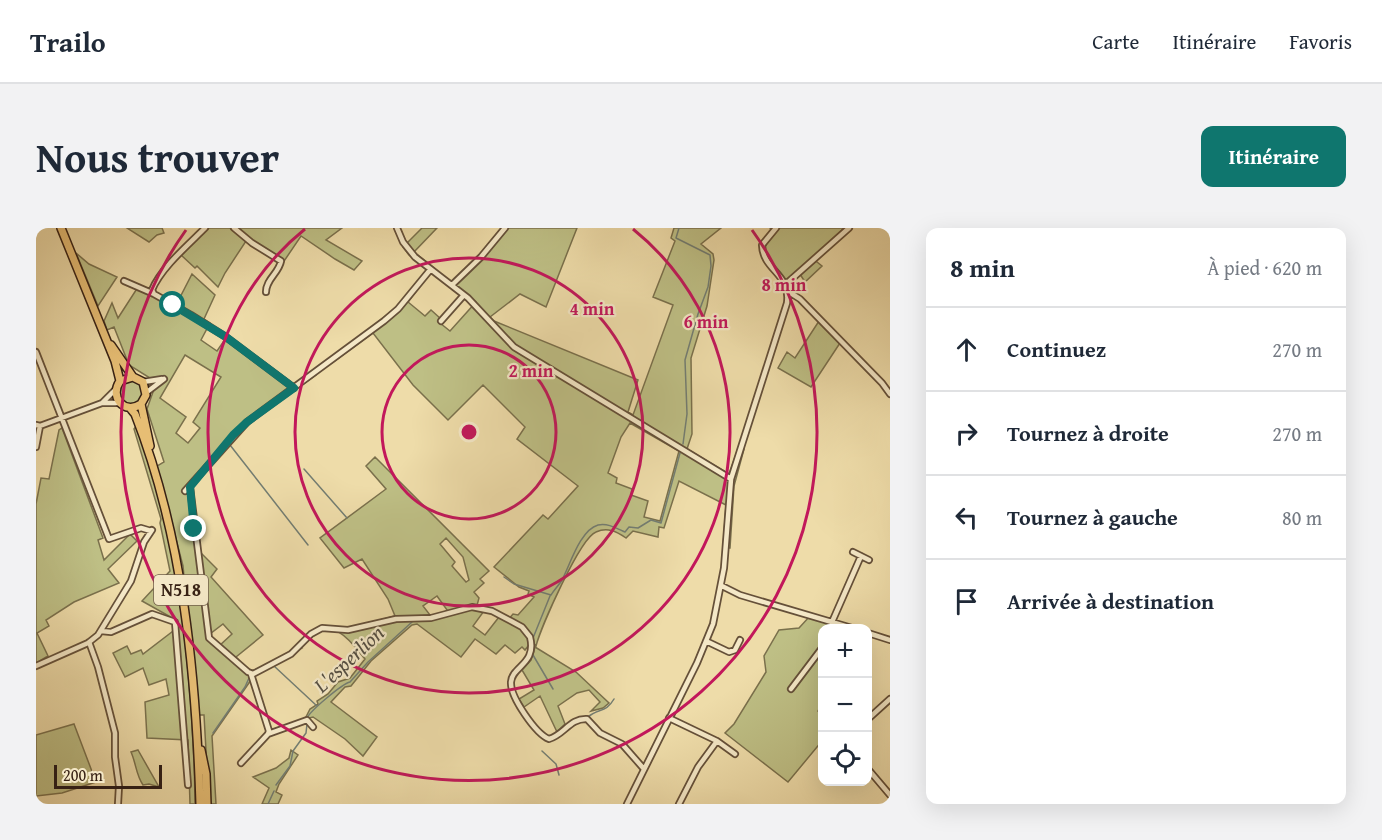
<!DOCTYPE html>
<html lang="fr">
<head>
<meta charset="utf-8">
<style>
	body { margin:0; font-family:"Gentium Book Plus",serif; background:#f2f2f3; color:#1f2937 }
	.controls { position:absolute; right:18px; bottom:18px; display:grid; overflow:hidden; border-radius:12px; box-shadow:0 6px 24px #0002 }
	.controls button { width:54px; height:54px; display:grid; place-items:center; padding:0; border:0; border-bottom:2px solid #e0e1e3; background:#fff; color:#1f2937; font:30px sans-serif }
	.scale { position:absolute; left:18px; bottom:15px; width:108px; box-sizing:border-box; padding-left:6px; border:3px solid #372114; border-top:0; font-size:16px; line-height:21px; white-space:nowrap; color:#372114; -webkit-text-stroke:4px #f4e8c7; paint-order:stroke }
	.stop { position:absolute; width:18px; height:18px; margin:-14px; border:4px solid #0f766e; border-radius:50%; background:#fff }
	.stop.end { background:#0f766e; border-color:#fff; box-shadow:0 2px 6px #0008 }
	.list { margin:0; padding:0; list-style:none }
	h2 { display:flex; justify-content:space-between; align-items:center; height:78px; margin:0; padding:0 24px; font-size:26px }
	h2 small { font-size:20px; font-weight:400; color:#747a83 }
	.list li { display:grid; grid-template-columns:39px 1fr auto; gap:18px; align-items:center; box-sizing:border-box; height:84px; padding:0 24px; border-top:2px solid #e0e1e3 }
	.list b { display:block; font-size:22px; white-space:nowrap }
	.list em { font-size:20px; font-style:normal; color:#747a83 }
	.icon { flex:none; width:33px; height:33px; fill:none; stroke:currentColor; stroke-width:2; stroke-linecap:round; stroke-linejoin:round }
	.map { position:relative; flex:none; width:854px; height:576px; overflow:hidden; border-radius:12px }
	header { display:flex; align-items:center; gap:36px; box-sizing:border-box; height:84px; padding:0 30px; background:#fff; border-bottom:2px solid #e0e1e3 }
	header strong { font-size:28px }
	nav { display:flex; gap:33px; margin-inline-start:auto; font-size:21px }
	.intro { display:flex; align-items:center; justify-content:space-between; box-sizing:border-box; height:144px; padding:0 36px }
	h1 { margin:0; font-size:42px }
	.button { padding:15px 27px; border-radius:12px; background:#0f766e; color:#fff; font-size:21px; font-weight:700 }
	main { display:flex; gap:36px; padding:0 36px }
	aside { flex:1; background:#fff; border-radius:12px; box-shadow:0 6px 24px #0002 }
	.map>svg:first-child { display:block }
	.green { fill:#bebf85; stroke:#7a704c; stroke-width:1.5; fill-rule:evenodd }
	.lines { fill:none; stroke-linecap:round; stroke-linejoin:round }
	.stream { stroke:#737d72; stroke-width:1.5 }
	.minor-casing { stroke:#655039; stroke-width:8 }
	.highway-casing { stroke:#372114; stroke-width:10 }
	.minor { stroke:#f4e8c7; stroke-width:4.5 }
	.highway { stroke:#e7be74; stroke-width:7 }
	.route { stroke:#0f766e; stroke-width:8 }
	.ring { fill:none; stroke:#c2185b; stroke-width:3 }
	.labels { text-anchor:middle; stroke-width:4.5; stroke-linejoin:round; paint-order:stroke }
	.shield { fill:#f4e8c7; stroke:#705d4a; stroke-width:1.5 }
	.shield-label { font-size:18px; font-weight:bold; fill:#372114 }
	.water-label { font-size:21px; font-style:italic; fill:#554f43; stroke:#f4e8c7 }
	.centre { fill:#c2185b; stroke:#f4e8c7; stroke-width:3 }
	.ring-label { font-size:18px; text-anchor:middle; font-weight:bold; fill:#c2185b; stroke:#f4e8c7; stroke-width:4.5; stroke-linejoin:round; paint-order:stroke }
</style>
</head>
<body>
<header>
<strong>Trailo</strong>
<nav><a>Carte</a><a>Itinéraire</a><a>Favoris</a></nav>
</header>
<div class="intro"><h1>Nous trouver</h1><a class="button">Itinéraire</a></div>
<main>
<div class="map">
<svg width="854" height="576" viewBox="0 0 854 576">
	<rect width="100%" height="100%" fill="#eedca9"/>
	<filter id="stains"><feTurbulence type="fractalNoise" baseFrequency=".00333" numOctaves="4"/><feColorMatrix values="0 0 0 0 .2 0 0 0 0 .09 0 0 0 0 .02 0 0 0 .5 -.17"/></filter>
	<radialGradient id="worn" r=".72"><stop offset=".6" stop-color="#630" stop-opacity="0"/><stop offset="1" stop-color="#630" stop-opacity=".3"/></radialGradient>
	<path class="green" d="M91,0h35l2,5 -7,2 -8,7z
		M171,0h135l-16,12 36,21 -8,9 -19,-11 -34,-23 -29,43 -3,-2 10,-13v-3l-33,-20 -21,32 -7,14 -21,-21 -2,2 -14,-13z
		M386,0h15l-23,24 20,16 -26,34 17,14 6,-6 10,9 -1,4 10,8 26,-29 -24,-20 25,-24 13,-16 2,2 14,-16h71l-31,79 -26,-13 -30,23 4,4 144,59 -10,32 5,3 40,-110 -20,-8 22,-56 -4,-3 3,-10h47l-20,16 12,10 1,6 -7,46 -16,52 1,76 -5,15 42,25 10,-28 5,3 -10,37 -4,62h-7l3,-43 -47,-24 -15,47 -5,-1 -1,10 -25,-6 -7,7c-10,-7 -19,-11 -30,-6 -16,6 -55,95 -60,114l-4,-5 -7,9 -3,-3 -7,6 -10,-8 -9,9 -21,-15 -14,18 -44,-33 -5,1 -41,36 -20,25 -6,1 -14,15 46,35 -14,19 -18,-17 -32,-22 -8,2 5,-10 8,-5 -1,-3 11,-7 10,-12 12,-4 15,-19c-14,-17 -31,-43 -54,-21l-3,-2c15,-18 21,-7 39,-8 16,-1 33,-9 48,-12l-7,-17 -26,-40 -18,9 -24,-30 66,-49 -20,-23 9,-9 114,114 -9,8 4,4 -10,9 5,6 -3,11 8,2 -11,15 12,9 14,-18 8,4 6,-7 5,1 16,-18 -6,-3 1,-3 -10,-4 -25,-20 49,-52 5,4 30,-33 -61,-47 8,-12 -42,-42 -35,35 -35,-35 -40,-52 -41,30 -2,-3 68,-54 29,-36 -18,-15 -6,-8zM594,195l49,28 -19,70 -16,-4 4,-16 -17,-6 1,-6 -16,-6 1,-5 -9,-5 13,-36zM410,310l17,19 6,23 -3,2 -14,-16 3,-4 -15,-18zM401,368l13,18 -17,5 -10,-13z
		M734,0h74l-32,30 10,8 -17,16 -7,-11 -11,11 -20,-24 -3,-7 4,-11 7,-7z
		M40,25l13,11 28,13 -19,29z
		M156,46l23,21 -11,24 6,4 -9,17 16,11 11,-16 67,50 18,-13 3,3 -59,42 -31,29 -33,41 6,64 18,18 -6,8 52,58 -27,22c4,4 9,12 15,13 9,2 40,-19 47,-25l4,3 -47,28h-5l1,4 -39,56 4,68h-7l-5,-89h-7l-14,-149 -26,-100 7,-4 -17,-53 7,-20 -4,-11 -21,-13 -15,-38 -7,3 -3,-9 8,-18 6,15 20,-31 37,20zM149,127l36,22 -28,45 7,6 -12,15 -12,-10 10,-16 -26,-19zM187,396l9,10 -13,12 -11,-7 2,-5z
		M783,93l21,22 -29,44 -33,-19 9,-16 8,6z
		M83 164a12 12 0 1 1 24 0a12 12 0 1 1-24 0Z
		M101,197c10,32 21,64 28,97 20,88 29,192 30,282h-5l-2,-64 -41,-2 -2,-36 24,-7 -3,-16 -17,6 -6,-17 -18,9 -12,-24 14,-7 4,8 10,-4 2,4 34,-26 -1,-8 -34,-19 28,-30 -10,-48 1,-4 -27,-90z
		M26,200l41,110 -5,2 6,20 26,-26 7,7 -29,28 11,14 -45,19 -28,18 3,6 -12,7 11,23 -12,7v-159l5,-26 8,1 10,-49z
		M773,389l36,11h-23v75l-4,8 4,4v26l-34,41 -63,-49 9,-9 32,-52 -2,-16 15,-26 20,-2z
		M499,419l41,25 33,31 -6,5 -12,3 9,-9 -11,-12 -12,3 -19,13 7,18 -8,8 -17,-36 -16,11 -5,-8 15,-9 -12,-20 9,-10z
		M38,496l22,58 -34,11 -26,3v-61z
		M102,522l21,37 -10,-3 -6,1c-7,-10 -7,-22 -12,-33z
		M255,522l7,5 -19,29 -3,8 6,3 -4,9h-16l7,-16 -16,-11 23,-9 13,-10z"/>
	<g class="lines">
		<path class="stream" d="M643,0l-3,10 34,17 1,11 -3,21 -10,27 -13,46 2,54 -4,30
			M194,217l78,100
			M268,241l43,49
			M468,349l10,7 37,11c3,-5 8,-10 11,-15 8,-15 18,-50 36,-55 10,-2 18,3 27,7l4,-5 9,1 13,-8 10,3 19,-70
			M514,368l-17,42v17l20,34
			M238,438l43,40
			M552,489c10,-9 18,-4 26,-18
			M271,490c4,-8 35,-34 43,-36l18,-20 44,-40
			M177,505l32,-46 4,-9
			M506,523l14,13 3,11
			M240,557l14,-19 3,-15 13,-18 1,-9
			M232,576l6,-13"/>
		<g class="minor-casing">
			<path id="minor" d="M169,0c-17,17 -44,40 -53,62l2,4 37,21 35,22 68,51
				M198,0l18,15 29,18c-2,12 -15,18 -15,31
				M361,0l6,14 12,15 53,41 46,49 217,132
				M88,53l30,13
				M750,56l63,-56
				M416,57l29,-28 24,-29
				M753,64l11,7 82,84 8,11
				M405,93l23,-26
				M0,124l73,187 32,-11 10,3
				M107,154l19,-3
				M111,164l17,-13
				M67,174l13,-13
				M0,197l4,1 62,-23h18
				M0,219l4,-21
				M154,259l19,151 39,34 5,2 38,-20 20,-20 11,-6 26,2 48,-11 35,-1 41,-11 20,4 19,10 11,6 8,10c7,27 -18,29 -19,45 -1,15 25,52 38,57 15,-4 21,-21 38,-20l13,14 22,11 22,25
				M149,263l62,-69 137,-101 14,-12 32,-39
				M817,324l16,8
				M686,358l18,9 112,33
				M796,394l29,-66
				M65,403l10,1 41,-18 23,8 13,163
				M832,405l22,7
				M670,413l23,11 6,-2 5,-10
				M53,414l9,25 17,66v24l4,29 -1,18
				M0,438l52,-23 10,-8 33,-54 13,-39 8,-12
				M755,461l31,-41
				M633,490l48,23 18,13
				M832,491l22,-20
				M232,506l39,-14 6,7
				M205,535l27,-29 1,-3 -18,-57
				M832,541l22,26
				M591,576l70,-141 16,-39 11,-56 7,-89 56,-176c4,-30 -24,-32 -25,-58l14,-17
				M643,576l19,-37 19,-26"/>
		</g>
		<g class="highway-casing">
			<path id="highway" d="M25,0l54,133 5,20c-11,16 4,34 21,23l5,-9 -3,-13 -10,-5 -13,4
				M75,117l22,32
				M105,176l9,42
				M94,180l5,6c48,122 61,260 65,390
				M165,522l5,24 1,30"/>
		</g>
		<use href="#minor" class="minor"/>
		<use href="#highway" class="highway"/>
	</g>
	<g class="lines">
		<path class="route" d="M137,77l53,32 68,51 -47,34 -14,13 -43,52 4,42"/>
	</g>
	<g class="ring">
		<circle cx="433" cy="204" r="87"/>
		<circle cx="433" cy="204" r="174"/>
		<path d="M597 1A261 261 0 1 1 269 1"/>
		<path d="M716 2A348 348 0 1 1 150 2"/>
	</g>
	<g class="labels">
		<rect class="shield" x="118" y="347" width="54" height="30" rx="4.5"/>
		<g class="shield-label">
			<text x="145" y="368">N518</text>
		</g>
		<g class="water-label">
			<text transform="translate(313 431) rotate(-43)" y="7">L'esperlion</text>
		</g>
	</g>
	<circle cx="433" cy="204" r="9" class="centre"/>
	<g class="ring-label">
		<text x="748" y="63">8 min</text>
		<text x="556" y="87">4 min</text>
		<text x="670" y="100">6 min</text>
		<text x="495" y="149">2 min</text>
	</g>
	<rect width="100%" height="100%" filter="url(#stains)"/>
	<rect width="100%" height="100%" fill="url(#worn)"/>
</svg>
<div class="controls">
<button>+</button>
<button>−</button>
<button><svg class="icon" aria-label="locate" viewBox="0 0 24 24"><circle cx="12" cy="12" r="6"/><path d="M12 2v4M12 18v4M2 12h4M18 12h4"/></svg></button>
</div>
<div class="scale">200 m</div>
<div class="stop" style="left:137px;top:77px"></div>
<div class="stop end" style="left:158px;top:301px"></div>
</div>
<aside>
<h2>8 min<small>À pied · 620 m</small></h2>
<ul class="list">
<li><svg class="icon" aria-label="ahead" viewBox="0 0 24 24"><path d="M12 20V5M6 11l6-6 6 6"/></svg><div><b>Continuez</b></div><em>270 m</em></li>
<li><svg class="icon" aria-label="right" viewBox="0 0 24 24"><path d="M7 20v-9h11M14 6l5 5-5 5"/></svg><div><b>Tournez à droite</b></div><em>270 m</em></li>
<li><svg class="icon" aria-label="left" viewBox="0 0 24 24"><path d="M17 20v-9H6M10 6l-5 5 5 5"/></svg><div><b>Tournez à gauche</b></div><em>80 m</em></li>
<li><svg class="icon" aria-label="arrive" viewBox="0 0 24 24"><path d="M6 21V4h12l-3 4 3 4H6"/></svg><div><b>Arrivée à destination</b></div></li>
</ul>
</aside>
</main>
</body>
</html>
